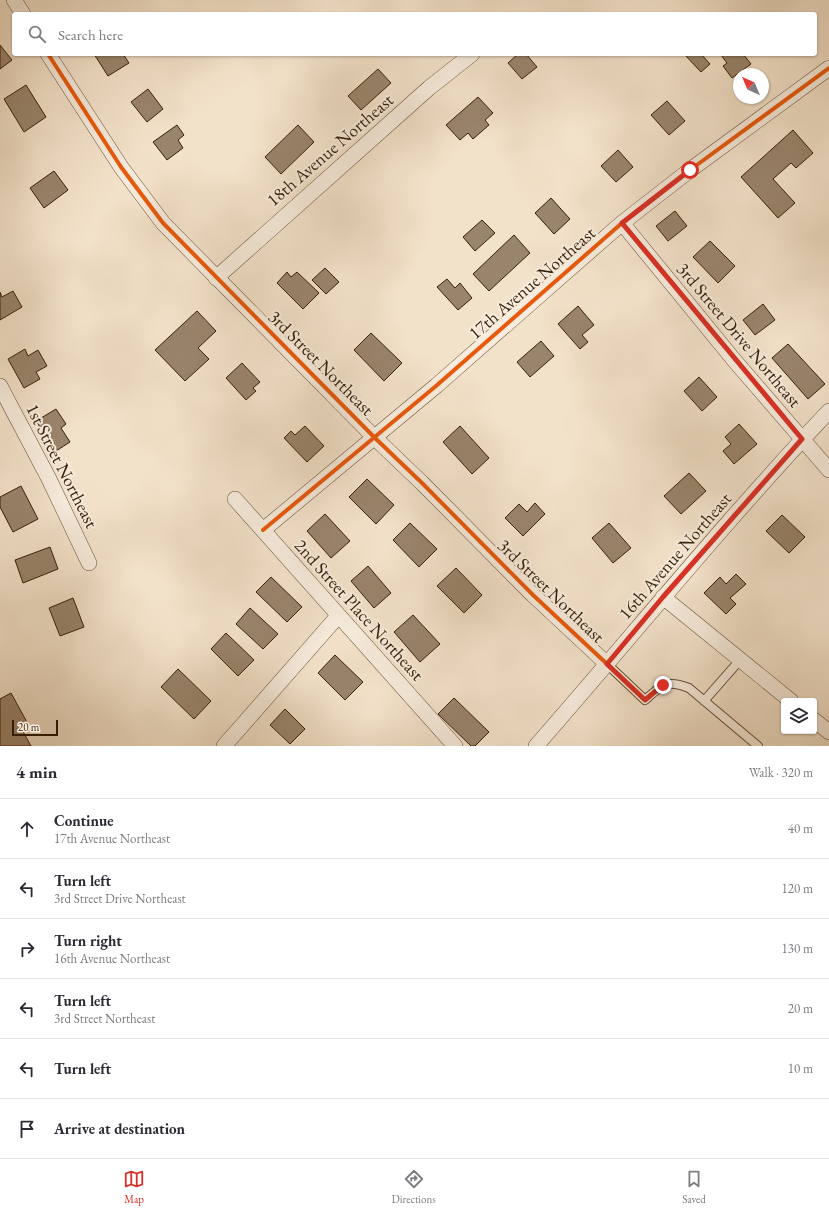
<!DOCTYPE html>
<html lang="en">
<head>
<meta charset="utf-8">
<style>
	body { margin:0; font-family:"EB Garamond",serif; background:#f2f2f3; color:#2b2b33 }
	.controls { position:absolute; right:12px; bottom:12px; display:grid; overflow:hidden; border-radius:4px; box-shadow:0 1px 3px #0004 }
	.controls button { width:36px; height:36px; display:grid; place-items:center; padding:0; border:0; border-bottom:1px solid #e1e1e2; background:#fff; color:#2b2b33; font:20px sans-serif }
	.compass { position:absolute; left:733px; top:68px; width:36px; height:36px; border-radius:50%; background:#fff; box-shadow:0 1px 3px #0004; rotate:316deg }
	.scale { position:absolute; left:12px; bottom:10px; width:46px; box-sizing:border-box; padding-left:4px; border:2px solid #371f06; border-top:0; font-size:11px; line-height:14px; white-space:nowrap; color:#371f06; -webkit-text-stroke:3px #f7ecdd; paint-order:stroke }
	.stop { position:absolute; width:12px; height:12px; margin:-9px; border:3px solid #d93025; border-radius:50%; background:#fff }
	.stop.end { background:#d93025; border-color:#fff; box-shadow:0 1px 4px #0008 }
	.list { margin:0; padding:0; list-style:none }
	h2 { display:flex; justify-content:space-between; align-items:center; height:52px; margin:0; padding:0 16px; font-size:17px }
	h2 small { font-size:13px; font-weight:400; color:#7c7c81 }
	.list li { display:grid; grid-template-columns:26px 1fr auto; gap:12px; align-items:center; box-sizing:border-box; height:60px; padding:0 16px; border-top:1px solid #e1e1e2 }
	.list b { display:block; font-size:15px; white-space:nowrap }
	.list p { margin:0; font-size:13px; white-space:nowrap; color:#7c7c81 }
	.list em { font-size:13px; font-style:normal; color:#7c7c81 }
	.icon { flex:none; width:22px; height:22px; fill:none; stroke:currentColor; stroke-width:2; stroke-linecap:round; stroke-linejoin:round }
	.map { position:relative; flex:none; width:829px; height:746px; overflow:hidden }
	.search { position:absolute; background:#fff; box-shadow:0 1px 3px #0004; left:12px; right:12px; top:12px; height:44px; display:flex; align-items:center; gap:10px; box-sizing:border-box; padding:0 14px; border-radius:4px; color:#7c7c81; font-size:15px }
	.sheet { height:412px; background:#fff }
	nav { display:flex; justify-content:space-around; align-items:center; box-sizing:border-box; height:56px; border-top:1px solid #e1e1e2; background:#fff; font-size:11px; color:#7c7c81 }
	nav a { display:grid; justify-items:center; gap:2px }
	nav .on { color:#d93025 }
	.map>svg:first-child { display:block }
	.building { fill:#99846c; stroke:#371f06 }
	.lines { fill:none; stroke-linecap:round; stroke-linejoin:round }
	.lane-casing { stroke:#665037; stroke-width:10 }
	.street-casing { stroke:#665037; stroke-width:16 }
	.lane { stroke:#f7ecdd; stroke-width:8 }
	.street { stroke:#f7ecdd; stroke-width:15 }
	.cycleway-casing { stroke:#f7ecdd; stroke-width:6 }
	.cycleway { stroke:#e8590c; stroke-width:4 }
	.route { stroke:#d93025; stroke-width:5 }
	.labels { text-anchor:middle; stroke-width:4; stroke-linejoin:round; paint-order:stroke }
	.street-label { font-size:18px; fill:#371f06; stroke:#f7ecdd }
</style>
</head>
<body>
<div class="map">
<svg width="829" height="746" viewBox="0 0 829 746">
	<rect width="100%" height="100%" fill="#f3e2ca"/>
	<filter id="stains"><feTurbulence type="fractalNoise" baseFrequency=".005" numOctaves="4"/><feColorMatrix values="0 0 0 0 .2 0 0 0 0 .09 0 0 0 0 .02 0 0 0 .5 -.17"/></filter>
	<radialGradient id="worn" r=".72"><stop offset=".6" stop-color="#630" stop-opacity="0"/><stop offset="1" stop-color="#630" stop-opacity=".3"/></radialGradient>
	<path class="building" d="M0,45l12,15 -12,9z
		M94,54h29l6,9 -21,13z
		M518,54h8l11,13 -15,12 -14,-16z
		M684,54h17l9,10 -9,8z
		M722,54h21l8,10 -19,14 -9,-12 4,-3 -6,-8z
		M378,69l13,14 -30,27 -13,-14z
		M26,85l20,32 -22,15 -20,-33z
		M148,89l15,20 -16,13 -16,-20z
		M478,97l15,16 -8,7 4,5 -16,14 -5,-6 -8,7 -14,-15z
		M667,101l18,20 -16,14 -18,-20z
		M177,125l7,10 -6,5 5,8 -16,12 -14,-18z
		M298,125l16,17 -33,32 -16,-17z
		M793,130l20,23 -17,15 -5,-5 -18,16 22,24 -17,15 -37,-41z
		M618,150l15,17 -17,15 -15,-16z
		M54,171l14,19 -24,18 -14,-20z
		M551,198l19,21 -16,15 -19,-21z
		M675,211l12,15 -19,15 -12,-15z
		M482,220l13,13 -20,18 -12,-14z
		M514,235l16,18 -41,38 -16,-17z
		M710,241l25,25 -17,17 -25,-26z
		M325,268l14,14 -13,12 -14,-14z
		M287,272l4,5 6,-5 22,21 -16,16 -26,-26z
		M447,279l8,9 5,-5 12,15 -14,12 -21,-23z
		M13,291l9,16 -22,13v-28l2,5z
		M763,304l12,16 -20,15 -12,-15z
		M578,306l16,19 -12,10 6,7 -8,7 -22,-25z
		M197,311l19,20 -18,17 11,11 -24,22 -30,-31z
		M371,333l31,30 -18,18 -30,-31z
		M541,341l13,15 -24,21 -13,-15z
		M788,344l37,40 -17,15 -36,-41z
		M25,349l3,7 10,-6 9,16 -11,6 4,7 -16,9 -16,-29z
		M242,363l18,19 -7,6 3,3 -10,9 -20,-22z
		M699,377l18,20 -15,14 -18,-20z
		M56,409l10,15 -5,4 9,14 -14,9 -20,-30z
		M739,424l18,20 -23,20 -11,-13 8,-7 -6,-7z
		M305,426l19,20 -17,16 -23,-24 7,-7 4,4z
		M460,426l29,32 -17,16 -29,-32z
		M689,473l17,18 -25,23 -17,-18z
		M367,479l27,26 -18,19 -27,-27z
		M21,486l17,33 -25,13 -13,-25v-10z
		M535,503l10,11 -22,22 -18,-18 14,-14 8,8z
		M325,514l25,27 -19,17 -24,-27z
		M782,515l23,22 -16,16 -23,-22z
		M410,523l27,26 -18,18 -26,-27z
		M609,523l22,25 -18,15 -21,-25z
		M50,547l8,22 -35,14 -8,-23z
		M368,566l23,27 -17,15 -23,-27z
		M456,568l26,27 -18,18 -27,-27z
		M736,574l10,10 -16,14 6,6 -10,10 -22,-21 16,-16 6,7z
		M271,577l31,30 -15,15 -31,-30z
		M73,598l11,29 -24,9 -11,-28z
		M250,608l28,26 -15,15 -27,-25z
		M413,615l27,29 -20,18 -26,-30z
		M226,633l28,27 -16,16 -27,-27z
		M335,655l28,27 -18,18 -27,-27z
		M178,669l33,32 -17,18 -33,-32z
		M11,693l17,31 -7,4 10,18h-31v-47z
		M454,698l35,34 -14,14h-4l-33,-32z
		M285,709l20,20 -15,15 -20,-19z"/>
	<g class="lines">
		<g class="lane-casing">
			<path id="lane" d="M607,664l38,36c17,-15 21,-21 44,-12l69,58
				M704,701l36,-41"/>
		</g>
		<g class="street-casing">
			<path id="street" d="M14,0l9,14
				M48,54l73,113 42,56 212,215 47,45 111,112 74,69
				M622,223l112,137 95,110
				M216,278l213,-190 43,-34
				M0,386l49,93 40,84
				M235,499l220,247
				M263,530l173,-144 186,-163 68,-53 139,-102
				M663,597l128,104
				M814,720l15,12
				M224,746l114,-130
				M536,746c98,-112 191,-227 293,-335"/>
		</g>
		<use href="#lane" class="lane"/>
		<use href="#street" class="street"/>
		<g class="cycleway-casing">
			<path id="cycleway" d="M48,54l73,113 42,56 212,215 47,45 111,112 74,69
				M263,530l173,-144 186,-163 68,-53 139,-102"/>
		</g>
		<use href="#cycleway" class="cycleway"/>
	</g>
	<g class="lines">
		<path class="route" d="M663,685l-18,15 -38,-36 56,-67 139,-158 -180,-216 68,-53"/>
	</g>
	<g class="labels">
		<g class="street-label">
			<text transform="translate(330 150) rotate(-41)" y="6">18th Avenue Northeast</text>
			<text transform="translate(532 283) rotate(-41)" y="6">17th Avenue Northeast</text>
			<text transform="translate(739 335) rotate(50)" y="6">3rd Street Drive Northeast</text>
			<text transform="translate(321 363) rotate(45)" y="6">3rd Street Northeast</text>
			<text transform="translate(62 466) rotate(63)" y="6">1st Street Northeast</text>
			<text transform="translate(675 556) rotate(-49)" y="6">16th Avenue Northeast</text>
			<text transform="translate(551 591) rotate(44)" y="6">3rd Street Northeast</text>
			<text transform="translate(359 610) rotate(48)" y="6">2nd Street Place Northeast</text>
		</g>
	</g>
	<rect width="100%" height="100%" filter="url(#stains)"/>
	<rect width="100%" height="100%" fill="url(#worn)"/>
</svg>
<div class="controls">
<button><svg class="icon" aria-label="layers" viewBox="0 0 24 24"><path d="M12 4l9 5-9 5-9-5zM3 14l9 5 9-5"/></svg></button>
</div>
<svg class="compass" viewBox="-18 -18 36 36"><path d="M0-13l5 13h-10z" fill="#e53935"/><path d="M0 13l5-13h-10z" fill="#7c7c81"/></svg>
<div class="scale">20 m</div>
<div class="stop" style="left:690px;top:170px"></div>
<div class="stop end" style="left:663px;top:685px"></div>
<div class="search"><svg class="icon" aria-label="search" viewBox="0 0 24 24"><circle cx="10" cy="10" r="6"/><path d="M15 15l6 6"/></svg>Search here</div>
</div>
<section class="sheet">
<h2>4 min<small>Walk · 320 m</small></h2>
<ul class="list">
<li><svg class="icon" aria-label="ahead" viewBox="0 0 24 24"><path d="M12 20V5M6 11l6-6 6 6"/></svg><div><b>Continue</b><p>17th Avenue Northeast</p></div><em>40 m</em></li>
<li><svg class="icon" aria-label="left" viewBox="0 0 24 24"><path d="M17 20v-9H6M10 6l-5 5 5 5"/></svg><div><b>Turn left</b><p>3rd Street Drive Northeast</p></div><em>120 m</em></li>
<li><svg class="icon" aria-label="right" viewBox="0 0 24 24"><path d="M7 20v-9h11M14 6l5 5-5 5"/></svg><div><b>Turn right</b><p>16th Avenue Northeast</p></div><em>130 m</em></li>
<li><svg class="icon" aria-label="left" viewBox="0 0 24 24"><path d="M17 20v-9H6M10 6l-5 5 5 5"/></svg><div><b>Turn left</b><p>3rd Street Northeast</p></div><em>20 m</em></li>
<li><svg class="icon" aria-label="left" viewBox="0 0 24 24"><path d="M17 20v-9H6M10 6l-5 5 5 5"/></svg><div><b>Turn left</b></div><em>10 m</em></li>
<li><svg class="icon" aria-label="arrive" viewBox="0 0 24 24"><path d="M6 21V4h12l-3 4 3 4H6"/></svg><div><b>Arrive at destination</b></div></li>
</ul>
</section>
<nav>
<a class="on"><svg class="icon" aria-label="map" viewBox="0 0 24 24"><path d="M3 6l6-2 6 2 6-2v14l-6 2-6-2-6 2zM9 4v14M15 6v14"/></svg>Map</a>
<a><svg class="icon" aria-label="directions" viewBox="0 0 24 24"><path d="M12 3l9 9-9 9-9-9zM9 14v-3h6M13 9l2 2-2 2"/></svg>Directions</a>
<a><svg class="icon" aria-label="saved" viewBox="0 0 24 24"><path d="M7 4h10v16l-5-4-5 4z"/></svg>Saved</a>
</nav>
</body>
</html>
